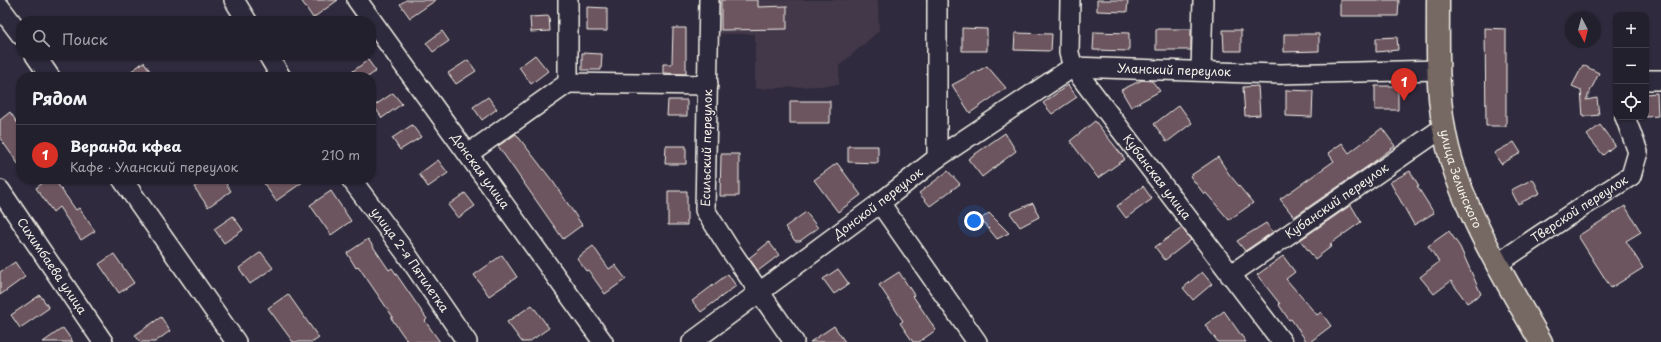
<!DOCTYPE html>
<html lang="ru">
<head>
<meta charset="utf-8">
<style>
	body { margin:0; font-family:"Playpen Sans",sans-serif; background:#2f2d3a; color:#f1f3f6 }
	.controls { position:absolute; right:12px; top:12px; display:grid; overflow:hidden; border-radius:8px; box-shadow:0 1px 3px #0004 }
	.controls button { width:36px; height:36px; display:grid; place-items:center; padding:0; border:0; border-bottom:1px solid #403e4a; background:#23202e; color:#f1f3f6; font:20px sans-serif }
	.compass { position:absolute; left:1565px; top:12px; width:36px; height:36px; border-radius:50%; background:#23202e; box-shadow:0 1px 3px #0004; rotate:173deg }
	.you { position:absolute; left:974px; top:221px; width:14px; height:14px; margin:-10px; border:3px solid #fff; border-radius:50%; background:#1a73e8; box-shadow:0 0 0 6px #1a73e833 }
	.badge { display:grid; place-items:center; width:26px; height:26px; border-radius:50%; background:#d93025; color:#fff; font-size:13px; font-weight:700 }
	.pin { position:absolute; translate:-50% -33px; filter:drop-shadow(0 1px 2px #0008) }
	.pin::after { content:''; position:absolute; top:21px; width:14px; height:12px; background:inherit; clip-path:polygon(0 0,100% 0,50% 100%) }
	.list { margin:0; padding:0; list-style:none }
	h2 { display:flex; justify-content:space-between; align-items:center; height:52px; margin:0; padding:0 16px; font-size:17px }
	h2 small { font-size:13px; font-weight:400; color:#a3a3aa }
	.list li { display:grid; grid-template-columns:26px 1fr auto; gap:12px; align-items:center; box-sizing:border-box; height:60px; padding:0 16px; border-top:1px solid #403e4a }
	.list b { display:block; font-size:15px; white-space:nowrap }
	.list p { margin:0; font-size:13px; white-space:nowrap; color:#a3a3aa }
	.list em { font-size:13px; font-style:normal; color:#a3a3aa }
	.icon { flex:none; width:22px; height:22px; fill:none; stroke:currentColor; stroke-width:2; stroke-linecap:round; stroke-linejoin:round }
	.map { position:relative; flex:none; width:1661px; height:342px; overflow:hidden }
	.search { position:absolute; background:#23202e; box-shadow:0 1px 3px #0004; left:16px; top:16px; width:360px; height:44px; display:flex; align-items:center; gap:10px; box-sizing:border-box; padding:0 14px; border-radius:16px; color:#a3a3aa; font-size:15px }
	.panel { position:absolute; background:#23202e; box-shadow:0 1px 3px #0004; left:16px; top:72px; width:360px; height:112px; border-radius:16px }
	.map>svg:first-child { display:block }
	.built { fill:#423748 }
	.building { fill:#6d5561; stroke:#f4f1e8 }
	.lines { fill:none; stroke-linecap:round; stroke-linejoin:round }
	.minor-casing { stroke:#f4f1e8; stroke-width:22 }
	.major-casing { stroke:#f4f1e8; stroke-width:25 }
	.minor { stroke:#2f2a3d; stroke-width:19 }
	.major { stroke:#766964; stroke-width:22 }
	.labels { text-anchor:middle; stroke-width:3.5; stroke-linejoin:round; paint-order:stroke }
	.street-label { font-size:12px; fill:#f4f1e8; stroke:#2f2a3d }
</style>
</head>
<body>
<div class="map">
<svg width="1661" height="342" viewBox="0 0 1661 342">
	<rect width="100%" height="100%" fill="#2f2a3d"/>
	<filter id="ink" filterUnits="userSpaceOnUse"><feTurbulence type="fractalNoise" baseFrequency=".025" numOctaves="2"/><feDisplacementMap in="SourceGraphic" scale="8" xChannelSelector="R" yChannelSelector="G"/><feConvolveMatrix kernelMatrix="1 2 1 2 8 2 1 2 1" color-interpolation-filters="sRGB"/></filter>
	<g filter="url(#ink)">
		<path class="built" d="M716,0h162l1,31 -40,35v19l-84,4v-55h-38z"/>
		<path class="building" d="M301,0h37l-25,18z
			M406,0h30l-26,18 -10,-14z
			M721,0h37v7l29,-1v23l-66,1z
			M1097,0h31l-1,12 -30,-1z
			M1340,0h59l-1,16h-58z
			M587,7l20,1v23h-20z
			M549,16l1,15 -19,1 -1,-15z
			M673,28h13v46l-23,-1v-9h9z
			M962,28l25,1v22h-25z
			M1485,28l21,1v97h-20z
			M1156,29h35v21h-35z
			M1223,30h18v21h-17z
			M442,31l7,10 -16,11 -7,-9z
			M1094,32l35,1v18l-36,-1z
			M1015,33l37,1 -1,17 -37,-1z
			M1284,34h35v17l-35,1z
			M1397,37l1,13 -22,2v-14z
			M582,53l20,1 -1,16h-19z
			M535,55l13,16 -17,13 -12,-17z
			M368,60l8,11 -8,6h-23z
			M468,60l8,11 -20,13 -8,-11z
			M144,62l10,15h-31z
			M1583,65l16,8 -13,27 11,-2 2,17 -16,2 -2,-27 -9,-4z
			M987,66l19,22 -36,25 -18,-28z
			M1142,80l10,1 8,10 -29,16 -10,-17z
			M1068,85l9,12 -25,17 -9,-11z
			M1258,86l2,29 -15,1 -2,-29z
			M1375,86h23v24h-23z
			M1286,90l27,1 -1,26 -26,-1z
			M393,93l9,11 -20,14 -8,-12z
			M1657,93l1,23 -12,1v-23z
			M488,97l9,12 -15,11 -9,-13z
			M668,100h19v16h-20z
			M790,101h40v22h-40z
			M1179,105l13,18 -25,19 -13,-18z
			M10,112l11,16v40l-21,-30v-18z
			M1095,121l30,38 -27,19 -28,-37z
			M412,125l9,12 -21,13 -8,-12z
			M1600,125l15,20 -12,10 -16,-20z
			M1382,128l13,18 -24,18 -77,53 -14,-18 54,-38 -6,-8 14,-10 7,10z
			M1005,133l11,18 -34,26 -14,-18z
			M516,134l38,49 28,42 -19,14 -65,-93z
			M1514,142l7,11 -20,11 -7,-11z
			M666,146h20v18h-21z
			M848,146h30v17l-30,-1z
			M721,154h18v42h-19z
			M1218,157l11,17 24,29 -24,17 -23,-27 -2,1 -14,-18z
			M438,160l10,13 -20,14 -9,-13z
			M837,163l24,32 -23,17 -24,-32z
			M948,171l12,13 -30,22 -11,-13z
			M1410,171l9,15h-2l17,27 -20,12 -24,-43z
			M48,179h6l22,31 3,-2 16,23 -14,9 -22,-33 -6,5 -17,-24z
			M206,179h17l8,12 -23,16 -14,-20z
			M261,179h46l-31,22z
			M1533,179l7,14 -22,11 -7,-14z
			M1143,186l9,13 -26,19 -9,-12z
			M331,191l20,30 -20,14 -21,-30z
			M668,191h19v34h-19z
			M465,193l10,13 -17,12 -10,-13z
			M1033,203l6,14 -19,10 -10,-14z
			M1351,205l10,17 -31,22 2,2 -17,13 -15,-19z
			M1625,206l16,26 -15,9 17,27 -32,20 -33,-52z
			M806,212l12,16 -18,13h-5l-10,-14z
			M989,213l20,20 -12,6 -16,-20z
			M233,216l10,14 -19,13 -10,-14z
			M1266,223l7,9 -28,19 -8,-10z
			M1182,228l9,12 -26,20 -10,-13z
			M1449,231l11,16 21,47 -14,9 -16,-22 -17,13 -14,-17 19,-15 -11,-16z
			M368,239l21,31 3,-2 35,51 -2,2 15,21h-32l-17,-24 2,-1 -35,-51 -2,2 -9,-15z
			M769,242l10,13 -21,16 -9,-13z
			M593,246l16,23 6,-4 11,14 -21,15 -17,-24 -2,1 -9,-13z
			M261,252l12,16 -23,16 -11,-16z
			M114,254l20,29 -15,10 -20,-29z
			M502,255l15,22 -28,19 -15,-21z
			M1283,256l12,16 -9,7 31,36 4,-3 10,14 -21,16h-3l-16,-23 -2,1 -10,-15 1,-1 -23,-29z
			M15,262l10,15 -25,18v-23z
			M838,269l11,15 -15,10 -11,-15z
			M899,272l15,23 -1,1 23,34 -17,12h-6l-13,-19 3,-2 -24,-36z
			M1202,272l10,12 -19,16 -10,-12z
			M728,274l8,12 -35,26 -9,-11z
			M288,294l31,44 -6,4h-20l-25,-34z
			M40,295l9,13 -29,20 -9,-13z
			M532,305l17,23 -20,14h-7l-15,-20z
			M1224,311l22,31h-28l-13,-17z
			M161,317l9,14 -15,11h-15l-5,-7z
			M834,326l11,16h-35z
			M63,328l10,14h-30z"/>
		<g class="lines">
			<g class="minor-casing">
				<g id="minor">
					<path d="M234,0l13,21"/>
					<path id="s1" d="M357,0l246,342"/>
					<path d="M568,0v83l140,2"/>
					<path d="M709,0l-4,210 24,38 65,94"/>
					<path id="s2" d="M1070,0l-1,53 4,14 209,275"/>
					<path d="M0,7l21,28"/>
					<path d="M35,55l15,22"/>
					<path d="M268,55l13,22"/>
					<path d="M1201,71l2,-71"/>
					<path d="M1646,80h15"/>
					<path d="M468,154l100,-71"/>
					<path id="s3" d="M937,158l136,-91 207,7 158,-4"/>
					<path d="M122,179l114,163"/>
					<path id="s4" d="M351,179l54,73 62,90"/>
					<path id="s5" d="M0,190l103,152"/>
					<path d="M880,203l97,139"/>
					<path id="s6" d="M1497,264l71,-48 63,-40 7,-24 -13,-35"/>
					<path id="s7" d="M1230,275l214,-148"/>
					<path id="s8" d="M692,342l188,-139 57,-45v-158"/>
				</g>
			</g>
			<g class="major-casing">
				<g id="major">
					<path id="s9" d="M1438,0c0,49 -2,100 10,148 17,67 59,134 93,194"/>
				</g>
			</g>
			<use href="#minor" class="minor"/>
			<use href="#major" class="major"/>
		</g>
	</g>
	<g class="labels">
		<g class="street-label">
			<text dy="4" stroke="none"><textPath href="#s3" startOffset="265">Уланский переулок</textPath></text>
			<text transform="translate(707 148) rotate(-89)" y="4">Есильский переулок</text>
			<text dy="4" stroke="none"><textPath href="#s1" startOffset="211">Донская улица</textPath></text>
			<text dy="4" stroke="none"><textPath href="#s2" startOffset="206">Кубанская улица</textPath></text>
			<text dy="4" stroke="none"><textPath href="#s9" startOffset="182">улица Зелинского</textPath></text>
			<text dy="4" stroke="none"><textPath href="#s7" startOffset="130">Кубанский переулок</textPath></text>
			<text dy="4" stroke="none"><textPath href="#s8" startOffset="232">Донской переулок</textPath></text>
			<text dy="4" stroke="none"><textPath href="#s6" startOffset="99">Тверской переулок</textPath></text>
			<text dy="4" stroke="none"><textPath href="#s4" startOffset="100">улица 2-я Пятилетка</textPath></text>
			<text dy="4" stroke="none"><textPath href="#s5" startOffset="92">Сихимбаева улица</textPath></text>
		</g>
	</g>
</svg>
<div class="controls">
<button>+</button>
<button>−</button>
<button><svg class="icon" aria-label="locate" viewBox="0 0 24 24"><circle cx="12" cy="12" r="6"/><path d="M12 2v4M12 18v4M2 12h4M18 12h4"/></svg></button>
</div>
<svg class="compass" viewBox="-18 -18 36 36"><path d="M0-13l5 13h-10z" fill="#e53935"/><path d="M0 13l5-13h-10z" fill="#a3a3aa"/></svg>
<div class="you"></div>
<div class="pin badge" style="left:1404px;top:101px">1</div>
<div class="search"><svg class="icon" aria-label="search" viewBox="0 0 24 24"><circle cx="10" cy="10" r="6"/><path d="M15 15l6 6"/></svg>Поиск</div>
<section class="panel">
<h2>Рядом<small></small></h2>
<ul class="list">
<li><span class="badge">1</span><div><b>Веранда кфеа</b><p>Кафе · Уланский переулок</p></div><em>210 m</em></li>
</ul>
</section>
</div>
</body>
</html>
